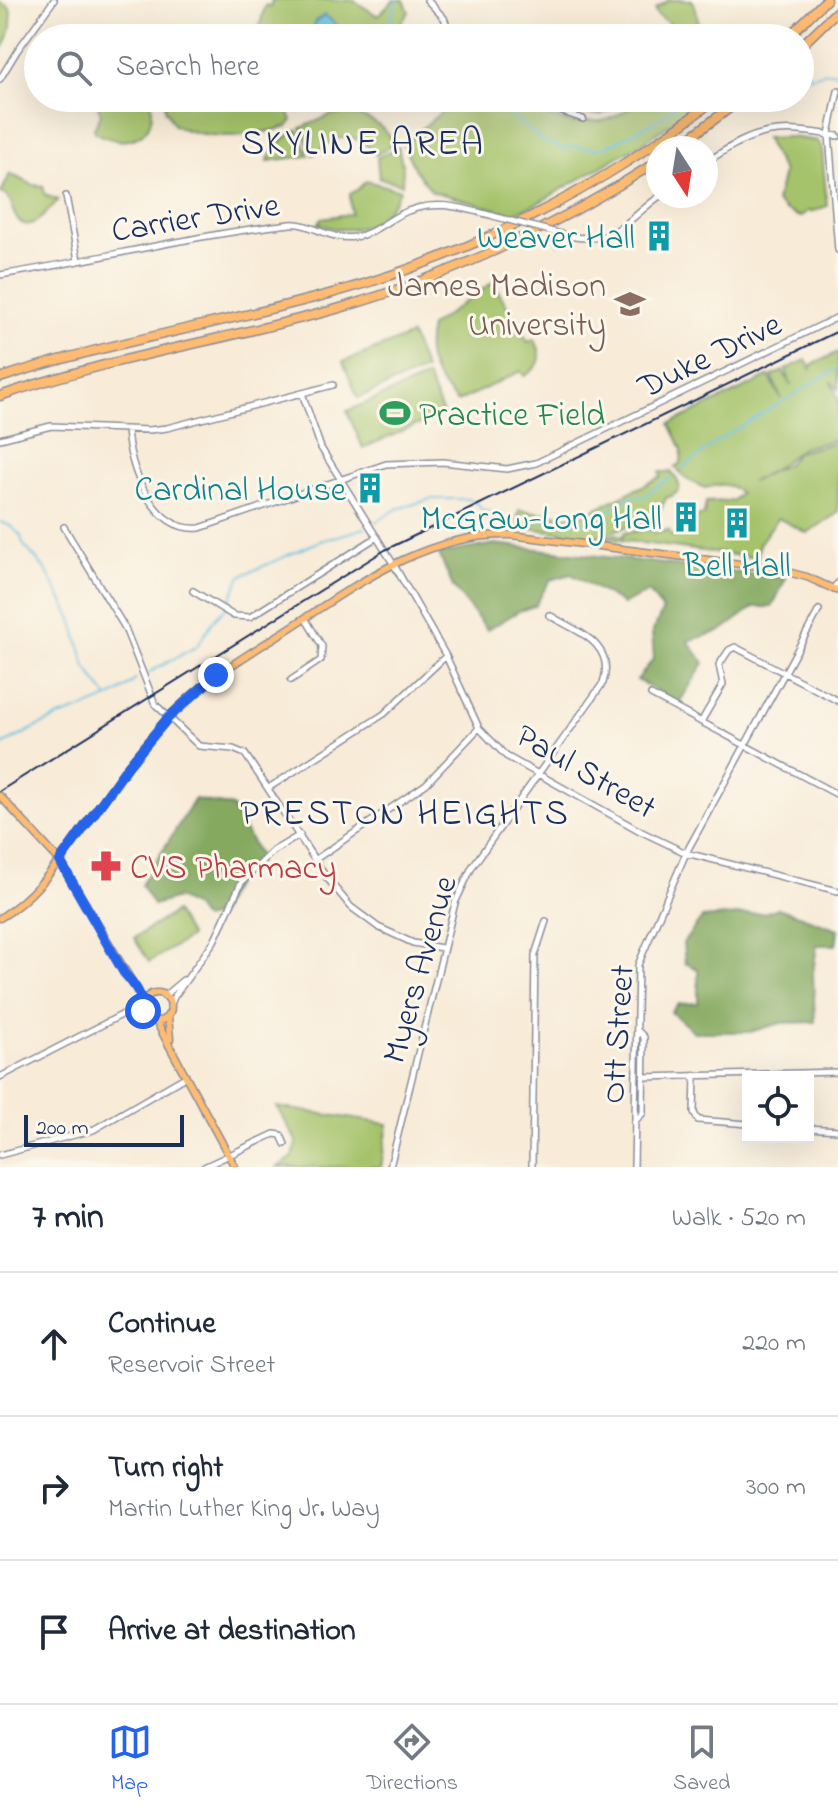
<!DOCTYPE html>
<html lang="en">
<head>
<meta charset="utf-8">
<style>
	body { margin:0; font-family:"Indie Flower",sans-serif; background:#f2f2f3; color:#1f2937 }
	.controls { position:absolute; right:24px; bottom:24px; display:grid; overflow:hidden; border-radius:0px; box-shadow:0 8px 32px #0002 }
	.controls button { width:72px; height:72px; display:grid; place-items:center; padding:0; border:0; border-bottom:2px solid #e0e1e3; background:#fff; color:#1f2937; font:40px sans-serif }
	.compass { position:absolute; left:646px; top:136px; width:72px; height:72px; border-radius:50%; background:#fff; box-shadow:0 8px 32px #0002; rotate:168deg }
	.scale { position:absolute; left:24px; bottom:20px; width:160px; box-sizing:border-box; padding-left:8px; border:4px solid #1b2f5e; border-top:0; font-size:22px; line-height:28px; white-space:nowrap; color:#1b2f5e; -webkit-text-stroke:6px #fbf7ec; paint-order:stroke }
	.stop { position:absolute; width:24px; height:24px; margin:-18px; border:6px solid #2563eb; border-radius:50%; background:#fff }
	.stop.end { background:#2563eb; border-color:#fff; box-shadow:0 2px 8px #0008 }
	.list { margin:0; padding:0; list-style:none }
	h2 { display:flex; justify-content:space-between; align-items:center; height:104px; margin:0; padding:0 32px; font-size:34px }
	h2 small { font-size:26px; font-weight:400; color:#747a83 }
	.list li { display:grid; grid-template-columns:52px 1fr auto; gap:24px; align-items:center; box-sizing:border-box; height:144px; padding:0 32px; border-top:2px solid #e0e1e3 }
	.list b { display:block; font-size:30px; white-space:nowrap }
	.list p { margin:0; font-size:26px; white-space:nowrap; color:#747a83 }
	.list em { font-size:26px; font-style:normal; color:#747a83 }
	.icon { flex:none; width:44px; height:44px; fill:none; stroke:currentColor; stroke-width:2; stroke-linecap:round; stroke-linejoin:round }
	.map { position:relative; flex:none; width:838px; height:1167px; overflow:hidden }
	.search { position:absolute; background:#fff; box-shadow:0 8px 32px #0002; left:24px; right:24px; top:24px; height:88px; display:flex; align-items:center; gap:20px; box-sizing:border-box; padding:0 28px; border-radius:44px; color:#747a83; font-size:30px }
	.sheet { height:536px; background:#fff }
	nav { display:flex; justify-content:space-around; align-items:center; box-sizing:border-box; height:112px; border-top:2px solid #e0e1e3; background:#fff; font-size:22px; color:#747a83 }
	nav a { display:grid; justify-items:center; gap:4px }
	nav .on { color:#2563eb }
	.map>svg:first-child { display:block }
	.green { fill:#a5c36b; stroke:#607964; stroke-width:2 }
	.forest { fill:#84a95f; stroke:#506c5e; stroke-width:2 }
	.water { fill:#62bee0; stroke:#3e769f; stroke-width:2 }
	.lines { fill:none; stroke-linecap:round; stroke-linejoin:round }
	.stream { stroke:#62bee0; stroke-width:2 }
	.minor-casing { stroke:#8a8d9a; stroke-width:8 }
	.major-casing { stroke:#8a8d9a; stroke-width:9 }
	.highway-casing { stroke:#8a8d9a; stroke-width:11 }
	.minor { stroke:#fff; stroke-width:5 }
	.major { stroke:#febb71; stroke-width:6 }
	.highway { stroke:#febb71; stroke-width:8 }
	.rail { stroke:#1b2f5e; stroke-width:2 }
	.minor-bridge-casing { stroke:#8a8d9a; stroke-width:8; stroke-linecap:butt }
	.minor-bridge { stroke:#fff; stroke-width:5 }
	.route { stroke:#2563eb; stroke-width:10 }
	.labels { text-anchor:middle; stroke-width:6; stroke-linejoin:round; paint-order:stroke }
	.street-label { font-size:34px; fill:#1b2f5e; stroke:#fbf7ec }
	.culture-label { font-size:34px; fill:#0d838f; stroke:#fbf7ec; text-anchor:end }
	.education-label { font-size:34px; fill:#785e54; stroke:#fbf7ec; text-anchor:end }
	.leisure-label { font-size:34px; fill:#27864d; stroke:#fbf7ec; text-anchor:start }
	.health-label { font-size:34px; fill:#be3a42; stroke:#fbf7ec; text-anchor:start }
	.neighbourhood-label { font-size:36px; letter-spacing:2px; fill:#1b2f5e; stroke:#fbf7ec }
</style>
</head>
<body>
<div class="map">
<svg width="838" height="1167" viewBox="0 0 838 1167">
	<rect width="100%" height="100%" fill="#fbf7ec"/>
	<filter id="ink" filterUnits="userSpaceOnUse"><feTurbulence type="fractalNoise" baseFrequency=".0125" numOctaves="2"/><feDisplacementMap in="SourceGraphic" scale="16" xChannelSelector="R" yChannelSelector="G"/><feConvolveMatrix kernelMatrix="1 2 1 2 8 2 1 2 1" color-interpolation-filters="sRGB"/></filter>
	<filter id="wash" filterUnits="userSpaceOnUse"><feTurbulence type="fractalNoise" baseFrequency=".006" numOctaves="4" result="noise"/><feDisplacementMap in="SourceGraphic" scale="32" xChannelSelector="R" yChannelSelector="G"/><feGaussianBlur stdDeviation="1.8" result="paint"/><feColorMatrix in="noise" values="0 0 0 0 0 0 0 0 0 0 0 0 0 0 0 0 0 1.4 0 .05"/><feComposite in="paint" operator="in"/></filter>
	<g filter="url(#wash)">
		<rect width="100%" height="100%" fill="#f8ebd7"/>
		<path class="green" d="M272,0h81l25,16 16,-16h10l5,12 -8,11 14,15h-158l7,-29 2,-4 4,2z
			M669,0h23l3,6 7,32h-30l-6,-8 4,-6 -14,-10 -1,-5z
			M0,2l10,6c4,17 0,31 -10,45z
			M95,98h55c11,39 -25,53 -55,34l-1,-3 7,-15z
			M165,98h101l22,12 4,10 -3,6c-37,11 -79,16 -115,-1l-9,-16z
			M275,98h163v3l-103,8h-34z
			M468,98h40l42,19 24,7 2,-4c43,6 39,-9 72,-21 13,-5 43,-1 58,-1l-57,41 -113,65 -23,10 -81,-23 -17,-21 -12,-26 41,-34z
			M616,98h20l-36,17 -24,-2 8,-7 3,5 17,-9 1,-3 2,4z
			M344,114c23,1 37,10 51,28l-19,13c-23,-27 -39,-20 -63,0l-12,-27 30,-13z
			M298,130l11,26 -41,5c4,-15 16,-24 30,-31z
			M791,137l27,4 4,8 5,57 -16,6 -1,-2 -10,7 -15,-7 -9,-8 7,-30 -18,-34z
			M398,147l5,20 -1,17 -23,-6 -2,-20z
			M10,174l23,11 10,1 2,9 13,5c-8,9 -28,36 -41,19 -8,-11 0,-17 -16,-26z
			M366,181l34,9c-18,36 -44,47 -82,34l4,-6 29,-4 -1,-20 7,-4z
			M493,282l35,60 6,-3c10,16 8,28 -10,37l-3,-5 -64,31c-23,-24 -35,-41 -27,-75z
			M411,335l14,35 -67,28 -15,-36z
			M838,352v37l-7,-8 7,18v40l-36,9 -29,22 -22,12 36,-18 11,-12 40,-10v71l-31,20 -29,-15 -19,26 -1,14 -155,-20 13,-4 7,3 1,-4 26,-4 5,4 14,-3 2,6h13l-1,-9 5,-7 16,-5 2,-13 26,-1 8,-8c-12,-11 -20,-9 -35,-5l-19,-9 -11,-12 6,-4 1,-14 -12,-25 99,-48 12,23 -9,-23 11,-5 8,15 -5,-17 20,-9 5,9 1,-4z
			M427,377l16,37 -80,34 -16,-37z
			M660,472h11c11,13 13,20 -5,26l-9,19 -62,20 -73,-10 -5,-5 2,-12 57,7 7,-2 78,-38z
			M175,912l15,25 -41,25 -15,-24z
			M277,1107l111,17 -7,43h-103l15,-10 4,-15z"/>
		<path class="forest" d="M495,544l291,34 -14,29h-18l-33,24 -33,10 16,22 -25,40 -42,-23 17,-22 -2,-25 11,-23 -14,-18 -26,12 -52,-30 -21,6 -15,26 -16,5 -32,19 -34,-43 -14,-33z
			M195,799l37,8 28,50c-22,15 -31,34 -41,58l-16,4 -8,-11 -18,-10 -24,7 -12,-20z
			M778,908l60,21 -2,16h-19l-4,28 2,49 -34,1 -31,9h-56l-23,-20 7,-8 20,-1v-34l-13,-6 -2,-20 19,-25 62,-5z"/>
		<path class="water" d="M325,15l27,23h-33l-5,-10 1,-7z"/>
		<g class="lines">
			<path class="stream" d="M396,38l-6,-16 7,-22
				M800,74l8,-3 2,6 15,-5h13
				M480,98l44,27 19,17 23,7 9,-3 19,3 11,-2 45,-23 20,-13 12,-13
				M767,100l5,-2
				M682,469l37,-29 119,-72
				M524,517l34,7 32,-2 40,-25 14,-1 26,-18
				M0,522l11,4 10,10 2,8 23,26 26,49 14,48 21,30
				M376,522l21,-13 34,-10h38l8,4 6,8 20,2
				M150,672l47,-26 19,-29 10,-9 15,-32 79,-35 45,-13
				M0,746c19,-9 38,-21 57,-28 26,-10 60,-19 79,-39"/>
		</g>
	</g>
	<g filter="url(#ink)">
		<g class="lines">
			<g class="minor-casing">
				<path id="minor" d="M427,0l17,18 8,20
					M0,79l17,-28 37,-51
					M838,91l-9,43 9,116
					M521,98l62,21
					M706,163c50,-36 72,-37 132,-27
					M66,196l12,64
					M569,236c47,10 58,-17 91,-40
					M0,275c97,-15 192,-40 290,-51 21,-2 39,17 65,13 17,-3 29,-14 44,-22 32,-17 61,-8 94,1
					M302,393l19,55 73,117 52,91 33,72 27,28 136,76 44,21 152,38
					M127,429c2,38 25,104 73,99l186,-64 57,-2 64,7 29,-6 302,-146
					M0,439l51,-13 98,4 18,-2 166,-43
					M64,527l61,101 30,76 44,42 34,3 12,5 81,123 25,30 27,20 35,16 29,5
					M832,589l6,-6
					M193,591l41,25 16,1 127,-80
					M291,680l30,-20 1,-14 -17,-28
					M651,695l187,100
					M701,722l22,-38 -4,-19 10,-15 6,-3 103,54
					M270,787l114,-73 62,-58
					M316,859l110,-75 53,-56
					M164,996l19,-16
					M170,1007l4,-10 40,-56 27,-58 32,-32 27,-16
					M127,1015l11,-3 7,2
					M695,1075l-1,38 4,7 50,4
					M0,1077l143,-73
					M643,1077l195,-5
					M634,1122l9,-9 1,-76 -7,-7
					M808,1128l30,2
					M0,1155l93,-25 92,-53
					M204,1167l70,-33 7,1 4,9
					M390,1167l65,-264 17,-36 131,-184c13,-40 -26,-51 -54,-68
					M532,1167l3,-212 11,-34
					M634,1167l4,-202 48,-112 133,-243"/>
			</g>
			<g class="major-casing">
				<path id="major" d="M0,796l60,65 84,141
					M0,918c34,-21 55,-51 79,-83 28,-40 56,-81 89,-117 33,-36 76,-61 117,-87 68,-44 141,-99 226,-96l261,33 35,9 31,14
					M143 1007a14 14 0 1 1 28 0a14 14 0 1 1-28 0Z
					M168,1015l2,24
					M156,1021l79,146"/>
			</g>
			<g class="highway-casing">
				<path id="highway" d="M787,38l39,-38
					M800,47l38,-37
					M676,148l67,-50
					M0,378c108,-36 220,-54 329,-84 141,-38 273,-106 388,-196
					M0,396c111,-39 227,-56 340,-88 114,-33 219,-83 318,-147"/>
			</g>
			<use href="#minor" class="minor"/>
			<use href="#major" class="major"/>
			<use href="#highway" class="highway"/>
			<path class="rail" d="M0,791l385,-241 453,-219"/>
			<g class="minor-bridge-casing">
				<path id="minor-bridge" d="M493,216l76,20"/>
			</g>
			<use href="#minor-bridge" class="minor-bridge"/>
		</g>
	</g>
	<g class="lines" filter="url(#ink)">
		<path class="route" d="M143,1011c0,-16 -9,-27 -19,-38l-64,-112 68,-95 40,-48 48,-43"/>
	</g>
	<defs>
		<g id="building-bare" transform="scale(2.4)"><path d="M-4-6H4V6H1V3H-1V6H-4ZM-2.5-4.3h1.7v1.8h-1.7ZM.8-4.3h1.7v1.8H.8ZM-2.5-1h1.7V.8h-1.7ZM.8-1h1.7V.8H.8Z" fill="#0f9aa8" stroke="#fbf7ec" stroke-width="2.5" paint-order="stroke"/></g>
		<g id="university-bare" transform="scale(2.4)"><path d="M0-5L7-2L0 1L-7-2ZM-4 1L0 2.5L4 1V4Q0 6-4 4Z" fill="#8d6e63" stroke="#fbf7ec" stroke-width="2.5" paint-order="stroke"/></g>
		<g id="stadium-bare" transform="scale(2.4)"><path d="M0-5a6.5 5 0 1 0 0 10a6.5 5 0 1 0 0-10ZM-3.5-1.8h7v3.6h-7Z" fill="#2e9e5b" stroke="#fbf7ec" stroke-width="2.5" paint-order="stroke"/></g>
		<g id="pharmacy-bare" transform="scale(2.4)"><path d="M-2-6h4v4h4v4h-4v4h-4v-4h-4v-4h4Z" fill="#e0444e" stroke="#fbf7ec" stroke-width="2.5" paint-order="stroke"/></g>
	</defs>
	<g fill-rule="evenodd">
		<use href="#building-bare" x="659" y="236"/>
		<use href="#university-bare" x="630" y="304"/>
		<use href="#stadium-bare" x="395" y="413"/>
		<use href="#building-bare" x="370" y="488"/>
		<use href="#building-bare" x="686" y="517"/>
		<use href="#building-bare" x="737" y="523"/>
		<use href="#pharmacy-bare" x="106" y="866"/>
	</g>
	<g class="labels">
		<g class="street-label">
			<text transform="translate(195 216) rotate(-9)" y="12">Carrier Drive</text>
			<text transform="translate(709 354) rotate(-26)" y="12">Duke Drive</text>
			<text transform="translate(587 770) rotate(30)" y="12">Paul Street</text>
			<text transform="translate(418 969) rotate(-74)" y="12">Myers Avenue</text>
			<text transform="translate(616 1034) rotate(-86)" y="12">Ott Street</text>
		</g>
		<g class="culture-label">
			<text x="635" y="248">Weaver Hall</text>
			<text x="346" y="500">Cardinal House</text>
			<text x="662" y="529">McGraw-Long Hall</text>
			<text x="737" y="576" text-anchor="middle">Bell Hall</text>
		</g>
		<g class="education-label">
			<text x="606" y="296">James Madison<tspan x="606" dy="39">University</tspan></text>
		</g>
		<g class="leisure-label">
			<text x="419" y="425">Practice Field</text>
		</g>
		<g class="health-label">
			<text x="130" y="878">CVS Pharmacy</text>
		</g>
		<g class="neighbourhood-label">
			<text x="363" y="154">SKYLINE AREA</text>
			<text x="405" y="824">PRESTON HEIGHTS</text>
		</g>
	</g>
</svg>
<div class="controls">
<button><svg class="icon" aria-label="locate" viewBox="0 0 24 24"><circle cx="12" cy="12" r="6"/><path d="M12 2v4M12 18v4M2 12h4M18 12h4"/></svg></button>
</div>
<svg class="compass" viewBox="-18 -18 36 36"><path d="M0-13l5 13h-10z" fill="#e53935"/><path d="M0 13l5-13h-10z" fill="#747a83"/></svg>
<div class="scale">200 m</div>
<div class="stop" style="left:143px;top:1011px"></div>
<div class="stop end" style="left:216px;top:675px"></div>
<div class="search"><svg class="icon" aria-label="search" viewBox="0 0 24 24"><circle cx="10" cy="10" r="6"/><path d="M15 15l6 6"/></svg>Search here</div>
</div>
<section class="sheet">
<h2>7 min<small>Walk · 520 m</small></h2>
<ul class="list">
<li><svg class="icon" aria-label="ahead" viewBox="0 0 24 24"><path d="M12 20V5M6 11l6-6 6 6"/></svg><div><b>Continue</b><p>Reservoir Street</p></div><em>220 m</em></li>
<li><svg class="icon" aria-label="right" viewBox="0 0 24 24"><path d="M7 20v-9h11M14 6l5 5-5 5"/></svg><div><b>Turn right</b><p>Martin Luther King Jr. Way</p></div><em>300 m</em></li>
<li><svg class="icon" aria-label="arrive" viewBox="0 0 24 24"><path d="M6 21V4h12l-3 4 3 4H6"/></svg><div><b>Arrive at destination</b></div></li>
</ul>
</section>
<nav>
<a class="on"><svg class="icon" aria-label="map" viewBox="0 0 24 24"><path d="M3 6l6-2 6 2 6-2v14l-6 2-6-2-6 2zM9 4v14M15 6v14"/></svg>Map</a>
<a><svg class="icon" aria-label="directions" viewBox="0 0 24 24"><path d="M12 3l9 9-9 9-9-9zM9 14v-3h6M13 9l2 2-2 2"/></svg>Directions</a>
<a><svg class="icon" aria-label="saved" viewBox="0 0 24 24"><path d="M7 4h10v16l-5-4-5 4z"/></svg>Saved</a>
</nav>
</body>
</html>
